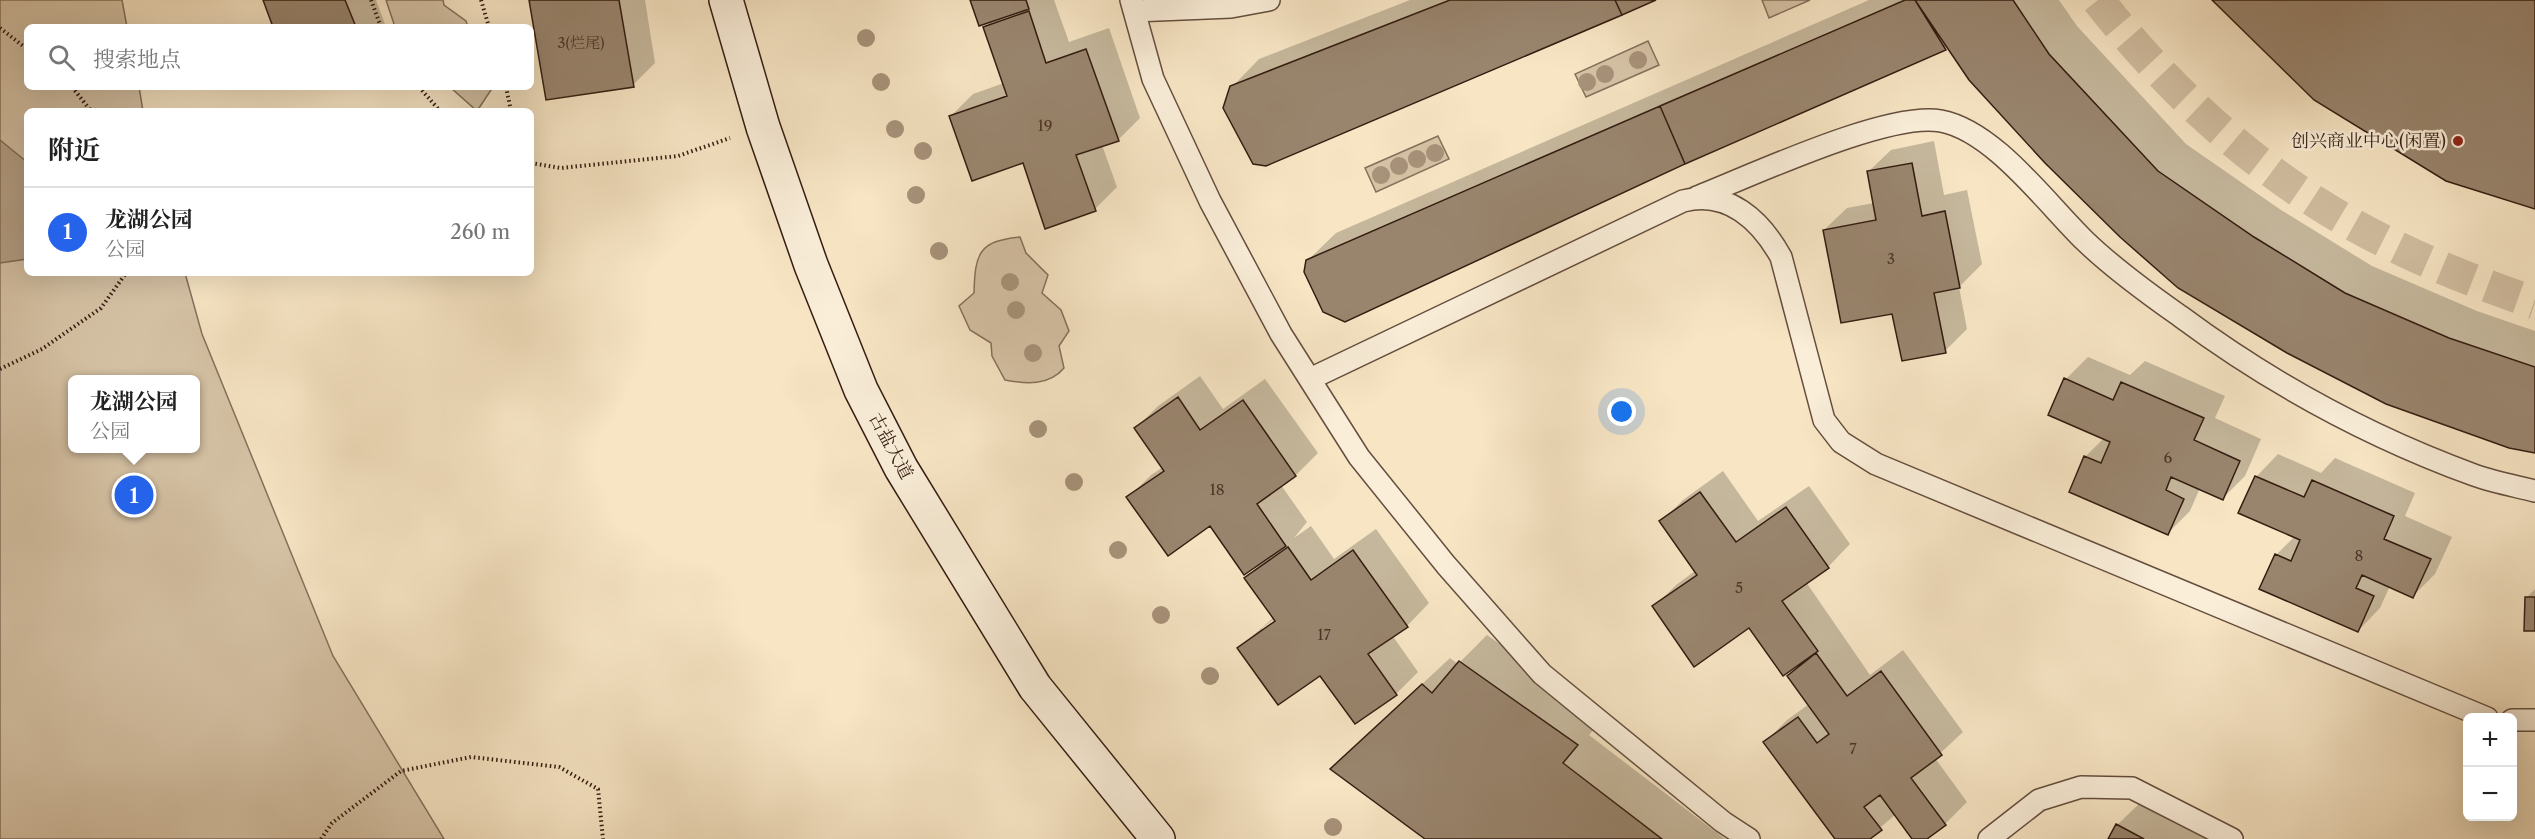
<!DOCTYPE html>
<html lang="zh">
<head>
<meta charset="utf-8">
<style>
	body { margin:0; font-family:"Libre Caslon Text","Noto Serif SC",serif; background:#f2f2f2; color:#222 }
	.controls { position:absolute; right:18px; bottom:18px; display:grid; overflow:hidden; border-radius:9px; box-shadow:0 6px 24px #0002 }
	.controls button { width:54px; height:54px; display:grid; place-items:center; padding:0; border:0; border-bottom:2px solid #e0e0e0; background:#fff; color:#222; font:30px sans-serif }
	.you { position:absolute; left:1622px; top:412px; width:21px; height:21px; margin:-15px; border:4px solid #fff; border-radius:50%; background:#1a73e8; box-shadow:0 0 0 9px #1a73e833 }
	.badge { display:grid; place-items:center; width:39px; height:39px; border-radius:50%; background:#2563eb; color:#fff; font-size:20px; font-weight:700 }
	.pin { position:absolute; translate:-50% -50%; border:3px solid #fff; box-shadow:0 2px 6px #0006 }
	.popup { position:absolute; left:68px; top:375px; width:132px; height:78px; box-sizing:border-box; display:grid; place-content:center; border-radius:9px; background:#fff; filter:drop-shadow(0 2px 4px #0005); font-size:20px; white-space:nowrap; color:#767676 }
	.popup b { font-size:22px; color:#222 }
	.popup::after { content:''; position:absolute; left:50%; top:100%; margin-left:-12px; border:12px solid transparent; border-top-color:#fff }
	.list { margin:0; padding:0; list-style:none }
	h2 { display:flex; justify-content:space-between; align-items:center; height:78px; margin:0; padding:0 24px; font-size:26px }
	h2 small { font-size:20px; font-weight:400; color:#767676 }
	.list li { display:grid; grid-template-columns:39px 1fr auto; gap:18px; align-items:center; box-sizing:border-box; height:90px; padding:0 24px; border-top:2px solid #e0e0e0 }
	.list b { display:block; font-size:22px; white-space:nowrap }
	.list p { margin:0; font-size:20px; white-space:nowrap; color:#767676 }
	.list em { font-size:20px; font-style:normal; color:#767676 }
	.icon { flex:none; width:33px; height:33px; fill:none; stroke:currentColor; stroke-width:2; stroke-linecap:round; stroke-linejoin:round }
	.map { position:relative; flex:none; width:2535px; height:839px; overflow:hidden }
	.search { position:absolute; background:#fff; box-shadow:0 6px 24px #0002; left:24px; top:24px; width:510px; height:66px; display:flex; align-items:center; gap:15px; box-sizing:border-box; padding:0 21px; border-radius:9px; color:#767676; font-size:22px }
	.panel { position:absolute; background:#fff; box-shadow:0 6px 24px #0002; left:24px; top:108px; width:510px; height:168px; border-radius:9px }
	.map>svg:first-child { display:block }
	.green { fill:#d6c3a6; stroke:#85705c; stroke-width:1.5; fill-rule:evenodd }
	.water { fill:#b5a187; stroke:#816c58; stroke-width:1.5 }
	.shadow { fill:#0003; fill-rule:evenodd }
	.building { fill:#99856e; stroke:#341c11; stroke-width:1.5 }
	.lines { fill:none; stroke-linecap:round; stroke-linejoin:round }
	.street-tunnel { stroke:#d0bda0; stroke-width:33; stroke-dasharray:33 16; stroke-linecap:butt }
	.lane-casing { stroke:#654e3e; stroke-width:24 }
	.secondary-casing { stroke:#341c11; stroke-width:36 }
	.path { stroke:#341c11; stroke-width:4; stroke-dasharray:1.5 3; stroke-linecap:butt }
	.lane { stroke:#faeed9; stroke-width:21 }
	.secondary { stroke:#faeed9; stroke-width:33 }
	.tree { fill:#a7927a }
	.poi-dot { fill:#8f2418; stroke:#faeed9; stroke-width:2 }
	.labels { text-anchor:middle; stroke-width:5; stroke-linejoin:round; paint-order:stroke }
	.number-label { font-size:15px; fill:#4d3628 }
	.poi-label { font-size:18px; fill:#341c11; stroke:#faeed9; text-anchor:end }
	.street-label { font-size:18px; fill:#341c11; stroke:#faeed9 }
</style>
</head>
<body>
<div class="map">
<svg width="2535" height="839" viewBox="0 0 2535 839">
	<rect width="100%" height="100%" fill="#f7e5c4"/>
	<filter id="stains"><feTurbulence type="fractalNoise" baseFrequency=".00333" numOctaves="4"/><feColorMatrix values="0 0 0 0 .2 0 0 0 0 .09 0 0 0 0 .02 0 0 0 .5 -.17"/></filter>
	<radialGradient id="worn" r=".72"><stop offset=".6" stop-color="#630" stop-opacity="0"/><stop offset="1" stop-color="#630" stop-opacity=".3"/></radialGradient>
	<path class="green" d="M0,0h122l5,27h-100v60h112l4,24h-116v162h158l17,61 131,322 111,183h-444zM72,380h123v68h-123z
		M386,0h57l1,5 22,16 2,6h-73z
		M1762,0h48l-41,18z
		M1648,41l11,24 -73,32 -11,-23z
		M450,87h43l-16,24z
		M1438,136l11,23 -73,33 -11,-24z
		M1020,237l6,16 22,22 -6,18 19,17 8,21 -10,15 5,22c-15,18 -38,16 -59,12l-13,-24 -1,-13 -21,-13 -11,-24 15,-13c1,-40 5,-52 46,-56z"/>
	<path class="water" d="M0,140l27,22v97l-27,4z"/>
	<path class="shadow" d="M264,0h112l10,27h-111z
		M531,0h114l10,63 -22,22z
		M972,0h82l15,42 40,-14 31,90 -22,22 -16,5 15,42 -22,22 -144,-93 22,-22 31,-11 -19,-56 8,-8z
		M1410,0h241l-419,87 27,-28z
		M1869,0h190l18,26 109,118 95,66 91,56 105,45 58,20v120l-588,-404 -639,213 28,-27z
		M1934,141l10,54 23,-5 15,74 -23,23 8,42 -22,22 -52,-39 -69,-82 23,-22 27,-5 -6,-31 23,-22z
		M2088,357l42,18 15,-14 80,35 -10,22 46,21 -16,37 -22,22 -23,-10 -10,23 -22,22 -97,-42 15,-35 18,-18 -38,-59z
		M1200,376l23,33 42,-30 53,74 -22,22 -15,10 26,37 -13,16 17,-12 23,33 42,-30 53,74 -22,23 -15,9 26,37 -22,22 -157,-46 35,-31 -28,-39 15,-15 -51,-39 -82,-26 23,-23 12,-8 -27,-39 22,-22zM1280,615l2,3 -20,14v-4z
		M2278,454l43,19 14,-15 80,35 -10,23 47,21 -17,37 -22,22 -23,-10 -10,22 -22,23 -82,-76 19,-19 -39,-59z
		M1723,471l35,50 51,-35 41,58 -22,23 -22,15 64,93 33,-25 60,82 -28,26 32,44 -22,22 -21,15h-10l-18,-25 -29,25h-30l-72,-97 22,-22 22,-16 -20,-28 10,-10 -50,-40 -95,-19 22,-22 19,-14 -34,-49 22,-22z
		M2535,589v40l-9,-31z
		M1487,635l117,82 -15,18 136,104h-297l-68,-97 90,-84 8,6z
		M2140,803l67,36h-97l7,-14z"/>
	<path class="building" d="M263,0h82l11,27h-83z
		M529,0h90l15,87 -88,13z
		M970,0h56l3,9 -50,17z
		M1450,0h165l7,15 -356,151 -13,-2 -30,-56 7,-22z
		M1615,0h41l-34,15z
		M1905,0h10l31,50 -261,114 -25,-58z
		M1915,0h98l36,54 109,117 96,66 91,56 104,45 86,29v86l-26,-5 -123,-44 -99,-51 -109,-65 -58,-51 -75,-74 -76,-83z
		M2212,0h323v209l-89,-28 -132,-81z
		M1029,11l17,52 40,-14 33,92 -43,14 20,56 -51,18 -22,-66 -51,18 -23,-65 58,-20 -24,-69z
		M1660,106l25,58 -340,158 -22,-10 -19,-40 2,-12z
		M1912,163l10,53 23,-5 15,77 -26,5 12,60 -44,8 -10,-47 -51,9 -18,-93 53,-10 -9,-49z
		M2064,378l49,22 8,-18 83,36 -10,22 46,21 -17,39 -52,-23 -5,13 18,9 -16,36 -99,-43 15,-36 17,7 9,-21 -62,-27z
		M1178,397l22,33 43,-30 53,76 -39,28 29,42 -42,29 -34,-49 -42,30 -42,-59 38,-26 -30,-43z
		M2255,476l49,21 8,-17 82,36 -10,23 47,20 -18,39 -51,-23 -6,13 18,8 -16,36 -99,-43 16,-35 16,7 9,-21 -62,-27z
		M1700,492l36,50 50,-35 43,61 -47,33 36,50 -35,25 -34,-48 -55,39 -42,-61 45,-31 -38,-54z
		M1288,547l23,33 42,-30 55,77 -40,27 29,41 -42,29 -35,-48 -42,29 -41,-57 38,-27 -31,-43z
		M2525,597h10v34h-11z
		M1816,653l31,43 34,-25 61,84 -31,23 35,47 -19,14h-15l-32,-44 -16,12 18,23 -12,9h-35l-72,-97 35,-25 19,26 12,-9 -42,-58z
		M1459,661l119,84 -15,18 99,76h-237l-95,-70 92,-85 10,9z
		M2116,824l28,15h-36z"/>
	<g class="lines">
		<path class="street-tunnel" d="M2098,0c79,101 178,189 294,245 47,23 94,41 143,58"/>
		<g class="lane-casing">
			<path id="lane" d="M1131,0l22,79 57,122 71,133 78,123 87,108 96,109 181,148 26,17
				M1134,11l97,-4 38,-7
				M1697,197c54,-21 191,-86 244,-76 53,10 105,82 144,120 26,25 65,54 95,75 89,66 190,121 294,159 19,7 41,11 61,16
				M1310,379l373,-178c45,-12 78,20 98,56l43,163 17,22 35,22 611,254
				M2512,720h23
				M1989,839l50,-39 42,-13 51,1 100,51"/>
		</g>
		<g class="secondary-casing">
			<path id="secondary" d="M726,0l37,127 48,138 50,125 40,78 134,219 123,152"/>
		</g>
		<path class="path" d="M371,0l10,27
			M481,0l8,27
			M0,28l27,21
			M72,87l19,24
			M419,87l21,24
			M506,87l5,24
			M531,163l30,5 117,-12 52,-18
			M0,369l42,-20 59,-41 25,-35
			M321,839l11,-16 69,-52 70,-14 88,10 39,22 5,50"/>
		<use href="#lane" class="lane"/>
		<use href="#secondary" class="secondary"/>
	</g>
	<g class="tree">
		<circle cx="866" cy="38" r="9"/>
		<circle cx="1638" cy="60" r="9"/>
		<circle cx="1605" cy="74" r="9"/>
		<circle cx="881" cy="82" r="9"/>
		<circle cx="1587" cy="82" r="9"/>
		<circle cx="895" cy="129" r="9"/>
		<circle cx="923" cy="151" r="9"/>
		<circle cx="1435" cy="153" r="9"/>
		<circle cx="1417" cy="159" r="9"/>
		<circle cx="1399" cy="166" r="9"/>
		<circle cx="1381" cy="175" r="9"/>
		<circle cx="916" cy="195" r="9"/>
		<circle cx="939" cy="251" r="9"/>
		<circle cx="1010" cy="282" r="9"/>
		<circle cx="1016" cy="310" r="9"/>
		<circle cx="1033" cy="353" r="9"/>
		<circle cx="1038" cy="429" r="9"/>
		<circle cx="1074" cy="482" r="9"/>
		<circle cx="1118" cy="550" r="9"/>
		<circle cx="1161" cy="615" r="9"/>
		<circle cx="1210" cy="676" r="9"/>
		<circle cx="1333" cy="827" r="9"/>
	</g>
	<circle class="poi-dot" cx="2458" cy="141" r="6"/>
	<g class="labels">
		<g class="number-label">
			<text x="581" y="48">3(烂尾)</text>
			<text x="1045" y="131">19</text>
			<text x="1891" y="264">3</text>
			<text x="2168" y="463">6</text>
			<text x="1217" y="495">18</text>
			<text x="2359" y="561">8</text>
			<text x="1739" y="593">5</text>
			<text x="1324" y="640">17</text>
			<text x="1853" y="754">7</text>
		</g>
		<g class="poi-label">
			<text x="2446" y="147">创兴商业中心(闲置)</text>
		</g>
		<g class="street-label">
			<text transform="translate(891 446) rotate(62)" y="6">古盐大道</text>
		</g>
	</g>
	<rect width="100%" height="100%" filter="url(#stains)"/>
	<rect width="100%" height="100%" fill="url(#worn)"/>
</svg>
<div class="controls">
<button>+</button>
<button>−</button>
</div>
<div class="you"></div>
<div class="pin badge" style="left:134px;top:495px">1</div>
<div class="popup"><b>龙湖公园</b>公园</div>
<div class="search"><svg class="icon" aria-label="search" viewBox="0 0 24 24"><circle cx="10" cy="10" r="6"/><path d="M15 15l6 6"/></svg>搜索地点</div>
<section class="panel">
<h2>附近<small></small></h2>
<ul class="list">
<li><span class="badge">1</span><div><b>龙湖公园</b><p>公园</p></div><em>260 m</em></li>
</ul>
</section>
</div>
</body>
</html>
